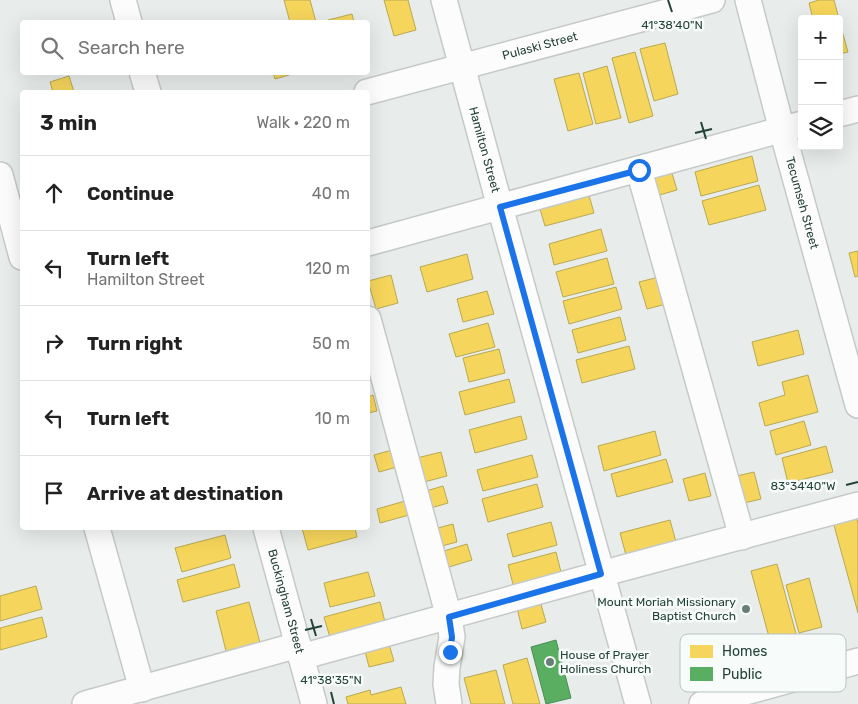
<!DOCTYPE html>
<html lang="en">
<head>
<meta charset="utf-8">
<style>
	body { margin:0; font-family:Rubik,sans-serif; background:#f6f6f6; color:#222 }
	.controls { position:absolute; right:15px; top:15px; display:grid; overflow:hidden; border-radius:5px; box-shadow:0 5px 20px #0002 }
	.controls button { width:45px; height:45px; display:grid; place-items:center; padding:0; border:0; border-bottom:1px solid #e0e0e0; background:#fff; color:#222; font:25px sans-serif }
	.stop { position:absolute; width:15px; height:15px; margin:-11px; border:4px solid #1a73e8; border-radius:50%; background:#fff }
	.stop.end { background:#1a73e8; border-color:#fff; box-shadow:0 1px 5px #0008 }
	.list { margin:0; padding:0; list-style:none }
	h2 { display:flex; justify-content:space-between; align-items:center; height:65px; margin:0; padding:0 20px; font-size:21px }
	h2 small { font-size:16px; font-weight:400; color:#767676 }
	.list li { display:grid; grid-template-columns:32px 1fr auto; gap:15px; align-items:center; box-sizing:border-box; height:75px; padding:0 20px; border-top:1px solid #e0e0e0 }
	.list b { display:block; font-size:19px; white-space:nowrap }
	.list p { margin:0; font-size:16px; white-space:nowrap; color:#767676 }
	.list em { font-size:16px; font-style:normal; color:#767676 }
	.icon { flex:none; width:28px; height:28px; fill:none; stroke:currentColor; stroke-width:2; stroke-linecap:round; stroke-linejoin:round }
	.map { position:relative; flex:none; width:858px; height:704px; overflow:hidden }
	.search { position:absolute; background:#fff; box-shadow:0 5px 20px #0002; left:20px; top:20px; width:350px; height:55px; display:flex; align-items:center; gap:12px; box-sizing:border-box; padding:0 18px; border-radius:5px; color:#767676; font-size:19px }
	.panel { position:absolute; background:#fff; box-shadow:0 5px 20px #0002; left:20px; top:90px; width:350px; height:440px; border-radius:5px }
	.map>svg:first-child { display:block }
	.homes { fill:#f6d55c; stroke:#b7a952 }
	.public { fill:#5aae61; stroke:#4a8e55 }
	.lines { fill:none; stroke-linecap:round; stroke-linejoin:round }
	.minor-casing { stroke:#c5cac8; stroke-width:28 }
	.minor { stroke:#fcfcfc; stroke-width:25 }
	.route { stroke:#1a73e8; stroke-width:6 }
	.ticks { fill:none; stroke:#24423a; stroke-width:2 }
	.poi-dot { fill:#697e78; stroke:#f7fbf9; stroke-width:2 }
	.labels { text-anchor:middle; stroke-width:5; stroke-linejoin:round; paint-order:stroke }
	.street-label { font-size:12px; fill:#24423a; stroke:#f7fbf9 }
	.poi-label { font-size:12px; fill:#24423a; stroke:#f7fbf9; text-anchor:end }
	.key { fill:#f7fbf9; stroke:#b8c4c0; stroke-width:1 }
	.key-label { font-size:14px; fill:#24423a }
	.ticks-label { font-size:12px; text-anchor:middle; fill:#24423a; stroke:#f7fbf9; stroke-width:5; stroke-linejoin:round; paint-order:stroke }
</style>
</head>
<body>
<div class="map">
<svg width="858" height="704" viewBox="0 0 858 704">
	<rect width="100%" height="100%" fill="#e8edeb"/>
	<path class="homes" d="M284,0h26l6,22h-26z
		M384,0h24l8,30 -22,6z
		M819,0h15l5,19h-26l-4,-16z
		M352,14l2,8h-25l-1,-2z
		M839,20l9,32 -9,2z
		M665,43l13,51 -24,7 -14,-52z
		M635,52l18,64 -24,7 -17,-65z
		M607,66l14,52 -25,6 -13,-51z
		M273,72h26l-24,7z
		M579,73l14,51 -25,7 -14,-52z
		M69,76l5,16h-21l-3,-10z
		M752,156l6,25 -57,15 -6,-24z
		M671,170l6,20 -21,6 -6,-21z
		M759,185l7,25 -57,15 -7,-24z
		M587,188l7,25 -49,13 -7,-24z
		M601,229l6,22 -53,14 -5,-21z
		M858,251v25l-3,1 -6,-24z
		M467,254l6,25 -46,13 -7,-25z
		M607,258l7,26 -51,13 -7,-25z
		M391,275l7,28 -22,6 -8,-28z
		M663,276l7,27 -23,6 -8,-27z
		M616,287l6,22 -53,15 -6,-23z
		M487,291l7,23 -31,8 -6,-23z
		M620,317l6,23 -48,13 -6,-23z
		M488,323l7,24 -39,10 -7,-23z
		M798,330l6,24 -46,12 -6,-24z
		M629,346l6,23 -53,14 -6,-23z
		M499,349l6,24 -36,9 -6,-24z
		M808,375l10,37 -53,14 -6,-23 26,-8 -3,-13z
		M509,379l6,23 -50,13 -6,-23z
		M373,395l4,16 -9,2v-16z
		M521,416l6,23 -52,14 -6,-23z
		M804,421l7,24 -35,10 -6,-24z
		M655,431l6,24 -57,16 -6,-25z
		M826,446l7,26 -45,11 -6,-25z
		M392,450l5,17 -18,5 -5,-17z
		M441,452l6,24 -23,6 -7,-24z
		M532,455l6,22 -55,14 -6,-21z
		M666,459l7,23 -56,15 -6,-23z
		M754,472l7,27 -21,5 -7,-27z
		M705,473l6,23 -22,5 -6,-22z
		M537,484l6,23 -55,15 -6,-23z
		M443,486l5,17 -17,5 -5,-17z
		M405,501l4,14 -29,8 -3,-14z
		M855,512l3,12v89l-26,-95z
		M670,520l6,22 -50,13 -6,-22z
		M551,522l6,23 -44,12 -6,-23z
		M453,524l4,18 -19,5 -4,-18z
		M302,528h53l2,9 -49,13z
		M225,535l6,23 -49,14 -7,-24z
		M467,544l5,16 -23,7 -5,-16z
		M556,552l6,24 -48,12 -6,-23z
		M234,564l6,23 -57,15 -6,-22z
		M777,564l21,77 -26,7 -21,-77z
		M368,572l7,24 -45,11 -6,-24z
		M809,578l13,49 -23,6 -13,-48z
		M36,586l6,23 -42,12v-25z
		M540,601l6,21 -24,7 -5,-21z
		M249,602l13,48 -34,9 -12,-48z
		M380,602l6,24 -55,15 -7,-24z
		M42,617l5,20 -47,13v-22z
		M388,641l6,20 -25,6 -5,-20z
		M527,658l13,46h-27l-10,-39z
		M496,670l9,34h-34l-7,-26z
		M401,687l5,17h-58l-2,-7 24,-7 1,5z"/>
	<path class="public" d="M556,640l15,58 -25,6 -15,-57z"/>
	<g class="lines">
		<g class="minor-casing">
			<g id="minor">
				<path d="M123,0l6,22"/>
				<path id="s1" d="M444,0l56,207 138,497"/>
				<path id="s2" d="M748,0l34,130 76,275"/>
				<path d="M142,72l6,20"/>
				<path id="s3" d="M367,92l345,-92"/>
				<path d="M839,114l19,-5"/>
				<path d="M639,170l103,367"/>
				<path d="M0,175l22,82"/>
				<path d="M368,243l434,-119"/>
				<path d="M368,319l81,298 3,20 -5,30 -1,17 3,20"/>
				<path d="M97,528l45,161"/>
				<path id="s4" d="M266,528l48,176"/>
				<path d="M301,657l300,-83 257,-69"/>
				<path d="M85,704l213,-59"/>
				<path d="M702,704l156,-43"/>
			</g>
		</g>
		<use href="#minor" class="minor"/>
	</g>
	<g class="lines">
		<path class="route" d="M450,652l2,-15 -3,-20 152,-43 -101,-367 139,-37"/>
	</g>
	<path class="ticks" d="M668,0l4,12M701,122l5,17M695,133l17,-4M846,485l12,-3M311,619l5,17M305,630l17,-4M331,692l3,12"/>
	<g class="poi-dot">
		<circle cx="746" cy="609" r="5"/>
		<circle cx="550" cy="662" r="5"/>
	</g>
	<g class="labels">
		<g class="street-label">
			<text dy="4" stroke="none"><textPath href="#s3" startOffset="179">Pulaski Street</textPath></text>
			<text dy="4" stroke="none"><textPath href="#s1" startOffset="155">Hamilton Street</textPath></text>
			<text dy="4" stroke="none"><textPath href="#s2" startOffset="210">Tecumseh Street</textPath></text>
			<text dy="4" stroke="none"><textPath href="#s4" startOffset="76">Buckingham Street</textPath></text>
		</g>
		<g class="poi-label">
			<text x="736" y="606">Mount Moriah Missionary<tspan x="736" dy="14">Baptist Church</tspan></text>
			<text x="560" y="659" text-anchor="start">House of Prayer<tspan x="560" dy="14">Holiness Church</tspan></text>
		</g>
	</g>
	<rect x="680" y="634" width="166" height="58" rx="8" class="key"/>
	<rect x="690" y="645" width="23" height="13" fill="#f6d55c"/>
	<rect x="690" y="667" width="23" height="14" fill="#5aae61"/>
	<g class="key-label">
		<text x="722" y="656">Homes</text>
		<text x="722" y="679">Public</text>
	</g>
	<g class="ticks-label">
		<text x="672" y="29">41°38'40"N</text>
		<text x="803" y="490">83°34'40"W</text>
		<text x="331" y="684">41°38'35"N</text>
	</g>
</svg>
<div class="controls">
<button>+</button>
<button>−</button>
<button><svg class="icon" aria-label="layers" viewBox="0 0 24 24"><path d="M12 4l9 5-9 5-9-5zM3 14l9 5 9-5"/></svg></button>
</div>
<div class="stop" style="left:639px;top:170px"></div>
<div class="stop end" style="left:450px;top:652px"></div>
<div class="search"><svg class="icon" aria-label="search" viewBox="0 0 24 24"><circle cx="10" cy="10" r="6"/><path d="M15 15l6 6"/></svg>Search here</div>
<section class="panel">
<h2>3 min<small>Walk · 220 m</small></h2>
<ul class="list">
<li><svg class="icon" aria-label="ahead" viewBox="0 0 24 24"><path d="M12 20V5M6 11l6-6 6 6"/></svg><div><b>Continue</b></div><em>40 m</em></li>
<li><svg class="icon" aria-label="left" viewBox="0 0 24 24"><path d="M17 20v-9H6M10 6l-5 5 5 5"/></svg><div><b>Turn left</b><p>Hamilton Street</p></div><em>120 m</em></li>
<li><svg class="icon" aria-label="right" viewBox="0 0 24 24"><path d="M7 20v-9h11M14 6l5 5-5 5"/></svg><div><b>Turn right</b></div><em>50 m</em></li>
<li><svg class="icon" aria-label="left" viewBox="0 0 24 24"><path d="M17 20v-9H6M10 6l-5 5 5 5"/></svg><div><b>Turn left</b></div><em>10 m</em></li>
<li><svg class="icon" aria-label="arrive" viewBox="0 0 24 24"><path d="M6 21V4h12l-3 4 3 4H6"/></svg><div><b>Arrive at destination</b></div></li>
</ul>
</section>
</div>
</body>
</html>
